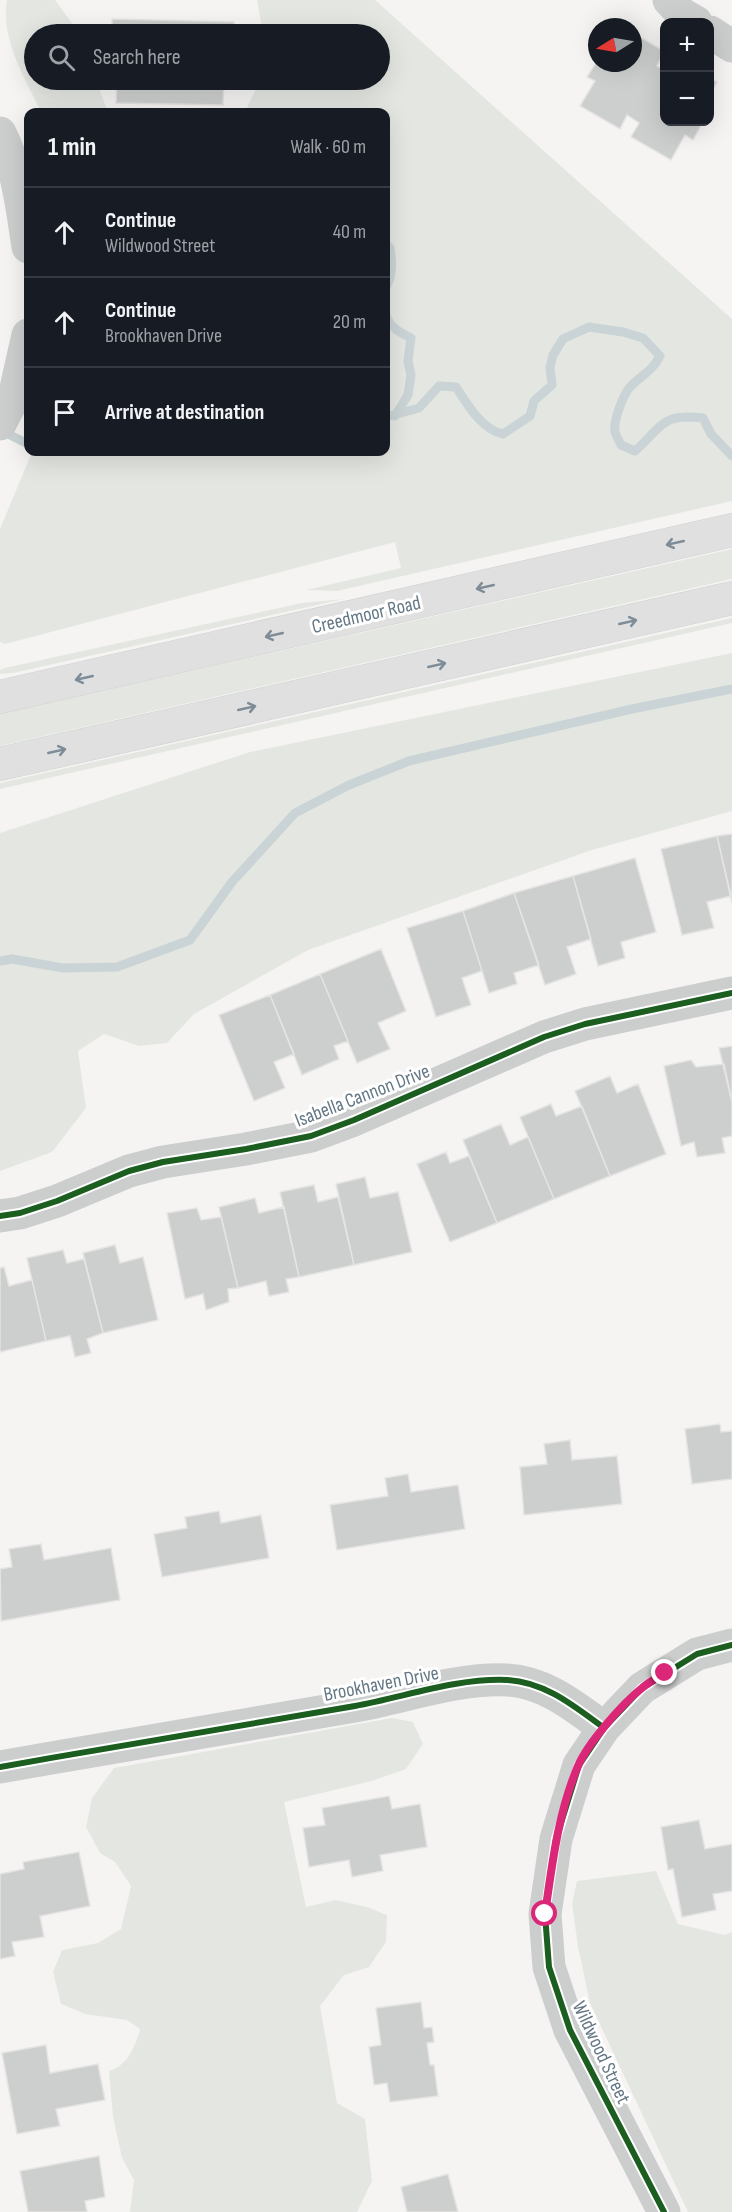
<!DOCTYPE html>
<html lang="en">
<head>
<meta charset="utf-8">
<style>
	body { margin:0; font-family:"Sofia Sans Condensed",sans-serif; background:#20242c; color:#f1f3f6 }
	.controls { position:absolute; right:18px; top:18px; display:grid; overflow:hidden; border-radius:12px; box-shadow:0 6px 24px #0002 }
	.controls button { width:54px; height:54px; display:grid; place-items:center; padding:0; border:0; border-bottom:2px solid #363941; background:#171b24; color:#f1f3f6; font:30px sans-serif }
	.compass { position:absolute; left:588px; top:18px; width:54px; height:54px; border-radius:50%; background:#171b24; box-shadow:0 6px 24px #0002; rotate:259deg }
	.stop { position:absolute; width:18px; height:18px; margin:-14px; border:4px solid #db2777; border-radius:50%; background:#fff }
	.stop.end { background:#db2777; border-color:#fff; box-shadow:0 2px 6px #0008 }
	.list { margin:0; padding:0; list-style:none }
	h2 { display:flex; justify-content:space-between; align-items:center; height:78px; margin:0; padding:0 24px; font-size:26px }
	h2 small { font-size:20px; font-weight:400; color:#9ea1a6 }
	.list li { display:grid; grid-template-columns:39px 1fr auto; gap:18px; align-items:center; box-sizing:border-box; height:90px; padding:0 24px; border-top:2px solid #363941 }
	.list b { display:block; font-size:22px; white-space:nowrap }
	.list p { margin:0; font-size:20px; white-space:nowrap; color:#9ea1a6 }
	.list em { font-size:20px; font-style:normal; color:#9ea1a6 }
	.icon { flex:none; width:33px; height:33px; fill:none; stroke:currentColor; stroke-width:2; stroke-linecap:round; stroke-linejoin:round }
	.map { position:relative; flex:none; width:732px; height:2212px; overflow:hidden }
	.search { position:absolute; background:#171b24; box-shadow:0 6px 24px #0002; left:24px; top:24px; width:366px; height:66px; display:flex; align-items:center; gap:15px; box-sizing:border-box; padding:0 21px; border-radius:33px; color:#9ea1a6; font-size:22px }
	.panel { position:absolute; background:#171b24; box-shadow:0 6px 24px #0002; left:24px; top:108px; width:366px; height:348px; border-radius:12px }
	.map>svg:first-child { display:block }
	.green { fill:#e4e7e1 }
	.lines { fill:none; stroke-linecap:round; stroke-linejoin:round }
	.stream { stroke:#cad3d5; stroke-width:9 }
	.building { fill:#cdcece; stroke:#e4e4e2; stroke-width:1.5 }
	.major-casing { stroke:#d1d1d1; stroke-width:34 }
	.minor { stroke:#cccece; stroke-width:33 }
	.major { stroke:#e0e0e1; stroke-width:33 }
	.cycleway-casing { stroke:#fff; stroke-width:10 }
	.cycleway { stroke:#1b5e20; stroke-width:6 }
	.oneway { stroke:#7d8c97 }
	.route { stroke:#db2777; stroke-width:8 }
	.labels { text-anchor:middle; stroke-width:6; stroke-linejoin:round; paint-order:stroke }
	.street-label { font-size:20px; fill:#647784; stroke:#fff }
</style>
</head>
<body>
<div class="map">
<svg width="732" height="2212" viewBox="0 0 732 2212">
	<rect width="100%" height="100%" fill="#f5f4f3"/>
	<path class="green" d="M7,0h48l25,34h-46v46h62l11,30 4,2h-70c-16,-34 -41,-73 -34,-112z
		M257,0h118l357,319v182l-395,90 -31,-1 95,-22 -6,-26 -390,102 -5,-2v-113l32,-77h354v-340h-141l15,-32h120v-46h-117z
		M732,549v30l-732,167v-32z
		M344,599l-331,74 -13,1v-4l5,-2 297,-65z
		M732,618v5l-732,166v-6z
		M732,653v158l-140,39 -284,100 -114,64 -27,29 -28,3 -35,-12 -26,17 8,57 -34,44 -52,19v-338l250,-81z
		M392,1718l21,4 10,22 -17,25 -34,12 -88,21 22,105 29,-7 32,7 20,8 -1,27 -17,25 -25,8 -24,31 17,97 28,16 7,62 -15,31h-227l4,-32 -12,-22 -9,-41 -4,-46c19,-6 26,-24 31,-42l-13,-9 -42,-6 -24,-10 -8,-32 9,-22 36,-7 23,-14 10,-43 -16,-24 -15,-9 -14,-26 6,-29 22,-30z
		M656,1871l22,53 47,11 7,-3v280h-44l-98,-209 -12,-56 -6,-44 5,-22z"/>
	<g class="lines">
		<path class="stream" d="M386,244l4,4c2,14 3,27 -4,39
			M386,315c3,12 15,18 25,23l-3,23 3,14 -3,20 -13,21
			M386,417l33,-9 20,-22 17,1c11,17 26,43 47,47l27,-18 4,-15 18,-16 -2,-18 3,-12 10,-16 26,-12 34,5 20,6 17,18c-10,18 -17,17 -30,31 -7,8 -17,34 -15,45 1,4 5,10 6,13l14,6c28,-25 26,-38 68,-33l8,16 21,22
			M2,431l26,13
			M0,961l12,-2 51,9 54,-1 73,-27 42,-58 63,-69 54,-28 60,-24 223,-52 100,-20"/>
	</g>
	<path class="building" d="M112,19l122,3v12h-122z
		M633,33l31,18 -7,15 7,4v52h39l-10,18 -8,-5 -14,25 -40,-23 8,-14 -12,-8 -7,14 -40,-23 15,-25 -8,-4 10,-16v2h36z
		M710,78l7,4 -7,13z
		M117,80h107l-1,25 -107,-2z
		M732,834v69l-15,-67z
		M717,836l14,60 -24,6 7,26 -32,7 -21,-86z
		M635,858l21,74 -35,10 4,16 -27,8 -25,-90z
		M573,876l18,63 -24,8 9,27 -31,11 -31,-92z
		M514,893l25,72 -25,8 3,11 -28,9 -26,-82z
		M463,911l19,60 -20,7 9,27 -35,12 -29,-89z
		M381,949l25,62 -28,12 12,26 -33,14 -37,-89z
		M320,974l28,67 -14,5 5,13 -37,16 -32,-80z
		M270,995l24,59 -20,8 11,26 -31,13 -35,-86z
		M732,1046v56l-13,-54z
		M691,1060l5,7 28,-3 8,38v34l-10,2 3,15 -28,4 -3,-15 -13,4 -17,-80z
		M610,1076l7,17 21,-9 28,70 -56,22 -35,-85z
		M551,1104l5,12 26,-10 28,70 -56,23 -34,-82z
		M501,1124l9,21 18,-8 26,62 -57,24 -34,-83z
		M446,1152l4,11 19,-7 28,67 -47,19 -33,-78z
		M365,1177l5,21 28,-6 14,60 -58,13 -18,-81z
		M314,1185l4,17 20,-5 16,68 -55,12 -19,-85z
		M255,1198l4,15 25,-6 15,70 -13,2 3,13 -20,4 -3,-15 -28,7 -19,-81z
		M197,1208l4,12 20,-3 17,71 -10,1 1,13 -23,8 -3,-16 -18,5 -18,-86z
		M115,1245l5,18 23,-6 15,63 -55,13 -20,-80z
		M63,1250l4,13 17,-4 19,74 -16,6 4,14 -16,4 -5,-21 -24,5 -19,-83z
		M4,1267l5,19 23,-6 14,61 -46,11v-84z
		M720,1424l1,8 11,-1v48l-40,5 -7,-55z
		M570,1440l2,20 45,-4 5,48 -98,11 -4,-48 27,-3 -3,-20z
		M408,1474l3,18 47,-7 7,44 -128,21 -7,-45 58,-9 -3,-18z
		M219,1511l2,12 40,-8 8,43 -107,19 -8,-43 33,-6 -2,-11z
		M41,1544l3,16 67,-12 9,52 -119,21 -1,-52 12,-2 -3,-18z
		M389,1796l3,13 28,-5 7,43 -47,8 3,16 -31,6 -3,-17 -40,7 -6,-39 22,-3 -3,-17z
		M699,1820l6,29 27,-5v47l-19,3 3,16 -34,7 -9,-48 -5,1 -7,-43z
		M79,1852l11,54 -50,10 4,21 -32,5 3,14 -15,3v-85l24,-5 -1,-7z
		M421,2002l3,26 8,-1 2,15 -7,1 3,22h4l4,31 -48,6 -3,-19 -13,2 -5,-38 12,-2 -5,-37z
		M46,2045l4,28 48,-9 7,36 -49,9 4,17 -43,8 -15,-81z
		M99,2156l6,41 -20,4 2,11h-59l-8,-41z
		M448,2174l10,38h-51l-6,-25z"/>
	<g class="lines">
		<g class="major-casing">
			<path id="major" d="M0,697l732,-167
				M0,764l732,-166"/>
		</g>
		<path class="minor" d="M669,0l13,14 14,8
			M710,32l22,14
			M0,133c18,35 22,75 28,114
			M0,424l14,-27 14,-62
			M0,1216l20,-3 37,-12 72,-30 34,-9 83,-13 65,-13 43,-16 190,-83 41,-13 147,-31
			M604,1728l-25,37 -23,74 -11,75 4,53 21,63 94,182
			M0,1767c118,-21 236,-41 355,-61 50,-9 101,-28 152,-26 38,2 67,26 97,48l38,-40 55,-34 35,-9"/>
		<use href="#major" class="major"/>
		<g class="cycleway-casing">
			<path id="cycleway" d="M0,1216l20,-3 37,-12 72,-30 34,-9 83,-13 65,-13 43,-16 190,-83 41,-13 147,-31
				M604,1728l-25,37 -23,74 -11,75 4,53 21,63 94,182
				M0,1767c118,-21 236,-41 355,-61 50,-9 101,-28 152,-26 38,2 67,26 97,48l38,-40 55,-34 35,-9"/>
		</g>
		<use href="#cycleway" class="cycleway"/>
	</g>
	<defs><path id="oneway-shaft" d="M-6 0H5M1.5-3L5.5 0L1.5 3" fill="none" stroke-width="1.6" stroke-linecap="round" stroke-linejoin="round" transform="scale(1.5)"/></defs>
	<g class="oneway">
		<use href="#oneway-shaft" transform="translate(675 543) rotate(167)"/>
		<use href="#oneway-shaft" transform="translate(485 587) rotate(167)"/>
		<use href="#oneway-shaft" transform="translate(628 622) rotate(-13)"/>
		<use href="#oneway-shaft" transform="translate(274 635) rotate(167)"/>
		<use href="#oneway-shaft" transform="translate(437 665) rotate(-13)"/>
		<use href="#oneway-shaft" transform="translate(84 678) rotate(167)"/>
		<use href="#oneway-shaft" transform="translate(247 708) rotate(-13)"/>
		<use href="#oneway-shaft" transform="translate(57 751) rotate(-13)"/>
	</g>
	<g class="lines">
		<path class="route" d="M545,1914c7,-49 13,-101 33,-148 10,-23 44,-62 64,-78 7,-6 15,-10 23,-15"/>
	</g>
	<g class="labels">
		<g class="street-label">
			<text transform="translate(366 614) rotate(-13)" y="7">Creedmoor Road</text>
			<text transform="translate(362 1095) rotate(-21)" y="7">Isabella Cannon Drive</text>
			<text transform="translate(381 1683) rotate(-11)" y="7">Brookhaven Drive</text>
			<text transform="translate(602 2052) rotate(65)" y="7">Wildwood Street</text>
		</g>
	</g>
</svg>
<div class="controls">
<button>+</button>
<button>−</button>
</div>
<svg class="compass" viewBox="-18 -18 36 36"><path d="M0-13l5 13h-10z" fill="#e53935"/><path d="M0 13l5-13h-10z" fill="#9ea1a6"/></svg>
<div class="stop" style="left:545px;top:1914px"></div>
<div class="stop end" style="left:665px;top:1673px"></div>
<div class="search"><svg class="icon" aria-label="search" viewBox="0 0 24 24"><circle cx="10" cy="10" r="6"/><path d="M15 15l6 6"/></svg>Search here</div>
<section class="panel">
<h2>1 min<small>Walk · 60 m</small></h2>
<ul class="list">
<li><svg class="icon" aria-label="ahead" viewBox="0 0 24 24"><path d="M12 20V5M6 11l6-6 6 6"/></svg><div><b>Continue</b><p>Wildwood Street</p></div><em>40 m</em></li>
<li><svg class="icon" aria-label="ahead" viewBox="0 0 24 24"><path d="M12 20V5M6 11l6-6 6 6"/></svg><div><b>Continue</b><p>Brookhaven Drive</p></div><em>20 m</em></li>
<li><svg class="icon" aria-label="arrive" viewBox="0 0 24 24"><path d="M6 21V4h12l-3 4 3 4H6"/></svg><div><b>Arrive at destination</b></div></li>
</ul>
</section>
</div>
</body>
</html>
